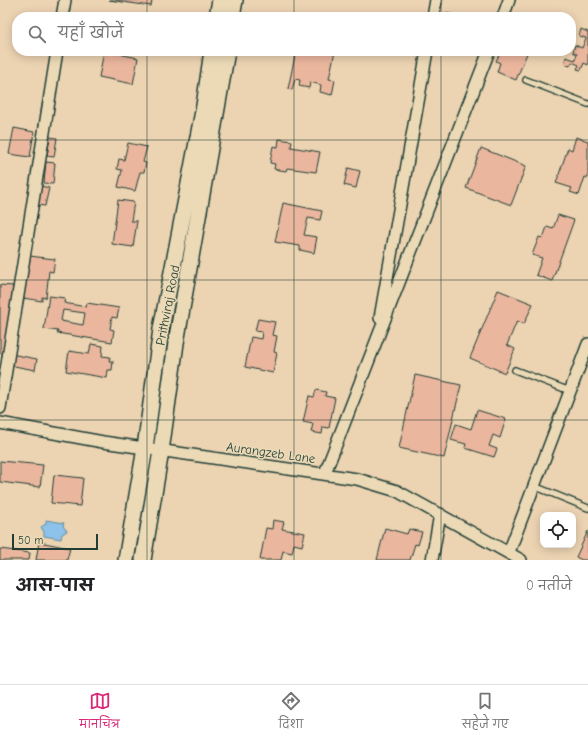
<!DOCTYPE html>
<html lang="hi">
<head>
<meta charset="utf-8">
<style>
	body { margin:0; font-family:"Comic Neue","Playpen Sans Deva",sans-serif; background:#f6f6f6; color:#202124 }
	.controls { position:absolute; right:12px; bottom:12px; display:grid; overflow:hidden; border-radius:8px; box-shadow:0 2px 10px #0003 }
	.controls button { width:36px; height:36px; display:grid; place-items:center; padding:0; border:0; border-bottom:1px solid #e0e0e0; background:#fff; color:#202124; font:20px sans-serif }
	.scale { position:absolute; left:12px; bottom:10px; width:86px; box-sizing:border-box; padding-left:4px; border:2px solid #1f3d34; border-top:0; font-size:11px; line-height:14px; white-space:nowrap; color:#1f3d34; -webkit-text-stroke:3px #ecdab7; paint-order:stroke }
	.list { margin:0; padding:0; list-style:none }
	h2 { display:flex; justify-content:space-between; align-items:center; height:52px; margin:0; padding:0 16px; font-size:17px }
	h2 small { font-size:13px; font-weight:400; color:#757577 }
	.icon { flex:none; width:22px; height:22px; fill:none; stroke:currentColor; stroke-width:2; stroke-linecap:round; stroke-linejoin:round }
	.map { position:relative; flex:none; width:588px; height:560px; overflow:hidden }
	.search { position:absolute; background:#fff; box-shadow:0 2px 10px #0003; left:12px; right:12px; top:12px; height:44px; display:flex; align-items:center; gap:10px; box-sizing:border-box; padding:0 14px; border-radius:16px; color:#757577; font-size:15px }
	.sheet { height:124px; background:#fff }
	nav { display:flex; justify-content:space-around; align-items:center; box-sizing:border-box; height:56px; border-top:1px solid #e0e0e0; background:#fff; font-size:11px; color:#757577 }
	nav a { display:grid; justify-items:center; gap:2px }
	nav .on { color:#db2777 }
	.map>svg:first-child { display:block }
	.water { fill:#8dc2ea; stroke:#618da1 }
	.building { fill:#ebb69e; stroke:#1f3d34; fill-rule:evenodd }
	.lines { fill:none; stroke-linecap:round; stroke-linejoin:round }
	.service-casing { stroke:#1f3d34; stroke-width:8 }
	.minor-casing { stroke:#1f3d34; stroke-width:14 }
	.secondary-casing { stroke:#1f3d34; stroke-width:18 }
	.service { stroke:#ecdab7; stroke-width:5.5 }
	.minor { stroke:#ecdab7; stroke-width:11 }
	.secondary { stroke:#ecdab7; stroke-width:15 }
	.grid { fill:none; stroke:#1f3d34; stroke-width:1; stroke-opacity:0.55 }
	.labels { text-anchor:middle; stroke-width:3; stroke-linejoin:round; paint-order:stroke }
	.street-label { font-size:13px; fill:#1f3d34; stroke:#ecdab7 }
</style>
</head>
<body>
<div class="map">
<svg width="588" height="560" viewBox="0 0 588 560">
	<rect width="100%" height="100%" fill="#ecd3b2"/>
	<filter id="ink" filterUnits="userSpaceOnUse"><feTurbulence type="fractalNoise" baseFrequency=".025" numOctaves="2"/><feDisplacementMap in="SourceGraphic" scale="8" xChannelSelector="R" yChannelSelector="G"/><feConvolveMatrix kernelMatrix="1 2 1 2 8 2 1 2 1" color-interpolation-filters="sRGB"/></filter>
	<g filter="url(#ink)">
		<path class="water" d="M46,520l18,3 -1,3 4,5 -5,3 -1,5 -17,-3v-4l-3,-5 5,-3z"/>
		<path class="building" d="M109,0h43l-1,6z
			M443,13l14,2v2h-15z
			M581,29l7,3v33l-4,-2 -3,7 -4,-1 2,-4 -7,-3 -2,4 -6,-2 2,-7 9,3 2,-6 -4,-2 2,-7 7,3 4,-10 -7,-2z
			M104,51l34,7 -5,26 -34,-7z
			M296,51h39l-6,28 6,1 -3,15 -12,-3 1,-7 -11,-3 -1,6 -10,-2 1,-6 -5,-1 -3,11 -4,-1z
			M499,51h29l-12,29 -19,-8 3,-9 -4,-2 4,-8z
			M14,128l20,4 -4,25 -21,-3z
			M50,137l7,1 -3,19 -7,-1z
			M576,137l12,4v37l-3,-1 -6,18 -9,-3 2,-4 -16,-5 12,-35 4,2z
			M279,139l13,2 -1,6 29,5 -4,20 -29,-4 -1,3 -12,-2 1,-5 -5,-1 3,-17 5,1z
			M128,143l19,4 -4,15 3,1 -2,9h-4l-5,19 -17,-4 4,-17 -5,-1 2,-10 5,1z
			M481,148l45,18 -15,39 -45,-17z
			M46,162l9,1 -2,21 -9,-1z
			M348,168l12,3 -4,17 -12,-3z
			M41,186l8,2 -4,18 -8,-1z
			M118,200l16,2 -3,19h6l-4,26 -21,-3z
			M283,203l39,8 -2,9 -12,-2 -4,17 13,2 -3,16 -14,-3v-4l-25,-4z
			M558,215l16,5 -22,61 -16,-6 6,-17 -10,-3 7,-18 4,1 4,-11 6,2z
			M29,256l26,3 -2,13 -4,-1 -3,27 -4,-1v4l-19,-3z
			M0,285l13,1 -8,68 -5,-1z
			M498,290l35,14 -9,20 -7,-3 -10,24 8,4 -10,24 -35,-15z
			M49,296l16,2 -1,5 22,4 1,-4 32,5 -2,10 -5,-1 -2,12 4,1 -2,12 -55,-9 1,-2 -14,-2zM63,310l22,3 -2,12 -22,-4z
			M258,319l17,3 -3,13 5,1 -3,16 3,1 -4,20 -28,-6 6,-30 10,2 1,-7 -7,-1z
			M91,344l12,2 -1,10 8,1 -1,4h4l-1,9h-4l-1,8 -41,-7 3,-20 20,3z
			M11,354l26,5 -2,11 -26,-5z
			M415,375l46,10 -17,73 -45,-10z
			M316,390l10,2 -1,4 10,2 -6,30 -6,-1 -1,7 -11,-2 2,-8 -10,-2 6,-26 5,1z
			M477,410l29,9 -6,19 -7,-3 -4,11 8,3 -3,8 -29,-9 1,-4 -15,-4 5,-16 15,5z
			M0,461l43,4 -3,22 -40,-5z
			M54,475l29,3 -3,28 -29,-3z
			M273,520l11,2 -2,7 23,4 -3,13 -8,-2 -2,9 -9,-2 -2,9h-21l6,-32 6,1z
			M385,528l22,6 2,-5 13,3 -4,13 -3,-1 -5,16h-33z
			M588,531v29h-6l-6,-3z
			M39,542l31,6 -3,12h-31z
			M0,549l30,4 -1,7h-29z"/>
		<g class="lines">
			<g class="service-casing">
				<path id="service" d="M526,80l62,24
					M515,370l55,21
					M534,486l54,22"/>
			</g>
			<g class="minor-casing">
				<path id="minor" d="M62,17l3,-17
					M433,17l3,-17
					M503,17l6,-17
					M380,318l47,-267
					M0,408l57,-357
					M0,423l103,19 254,37 40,12 124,69
					M325,473l164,-422
					M509,552l79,-208
					M432,560l8,-46"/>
			</g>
			<g class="secondary-casing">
				<path id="secondary" d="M217,17l3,-17
					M232,17l3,-17
					M126,560l19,-112 16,-119 43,-223 8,-55
					M143,560l18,-109 15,-108 51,-292"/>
			</g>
			<use href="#service" class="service"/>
			<use href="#minor" class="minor"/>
			<use href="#secondary" class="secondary"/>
		</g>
	</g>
	<path class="grid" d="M147,0v17M294,0v17M441,0v17M147,51v509M294,51v509M441,51v509M0,140h588M0,280h588M0,420h588"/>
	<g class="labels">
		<g class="street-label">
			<text transform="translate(167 305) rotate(-79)" y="5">Prithviraj Road</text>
			<text transform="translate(271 452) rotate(8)" y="5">Aurangzeb Lane</text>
		</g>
	</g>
</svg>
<div class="controls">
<button><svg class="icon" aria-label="locate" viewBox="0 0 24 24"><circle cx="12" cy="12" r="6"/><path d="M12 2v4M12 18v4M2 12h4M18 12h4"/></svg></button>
</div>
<div class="scale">50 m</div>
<div class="search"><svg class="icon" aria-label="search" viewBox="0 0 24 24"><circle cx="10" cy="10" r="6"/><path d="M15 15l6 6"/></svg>यहाँ खोजें</div>
</div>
<section class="sheet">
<h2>आस-पास<small>0 नतीजे</small></h2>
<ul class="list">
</ul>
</section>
<nav>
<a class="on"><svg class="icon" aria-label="map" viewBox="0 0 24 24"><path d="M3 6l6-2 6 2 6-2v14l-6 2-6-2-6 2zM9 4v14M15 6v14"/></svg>मानचित्र</a>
<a><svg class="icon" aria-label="directions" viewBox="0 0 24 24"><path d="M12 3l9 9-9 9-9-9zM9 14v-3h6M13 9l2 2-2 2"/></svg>दिशा</a>
<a><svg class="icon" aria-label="saved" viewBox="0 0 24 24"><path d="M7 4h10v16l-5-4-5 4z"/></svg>सहेजे गए</a>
</nav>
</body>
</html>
